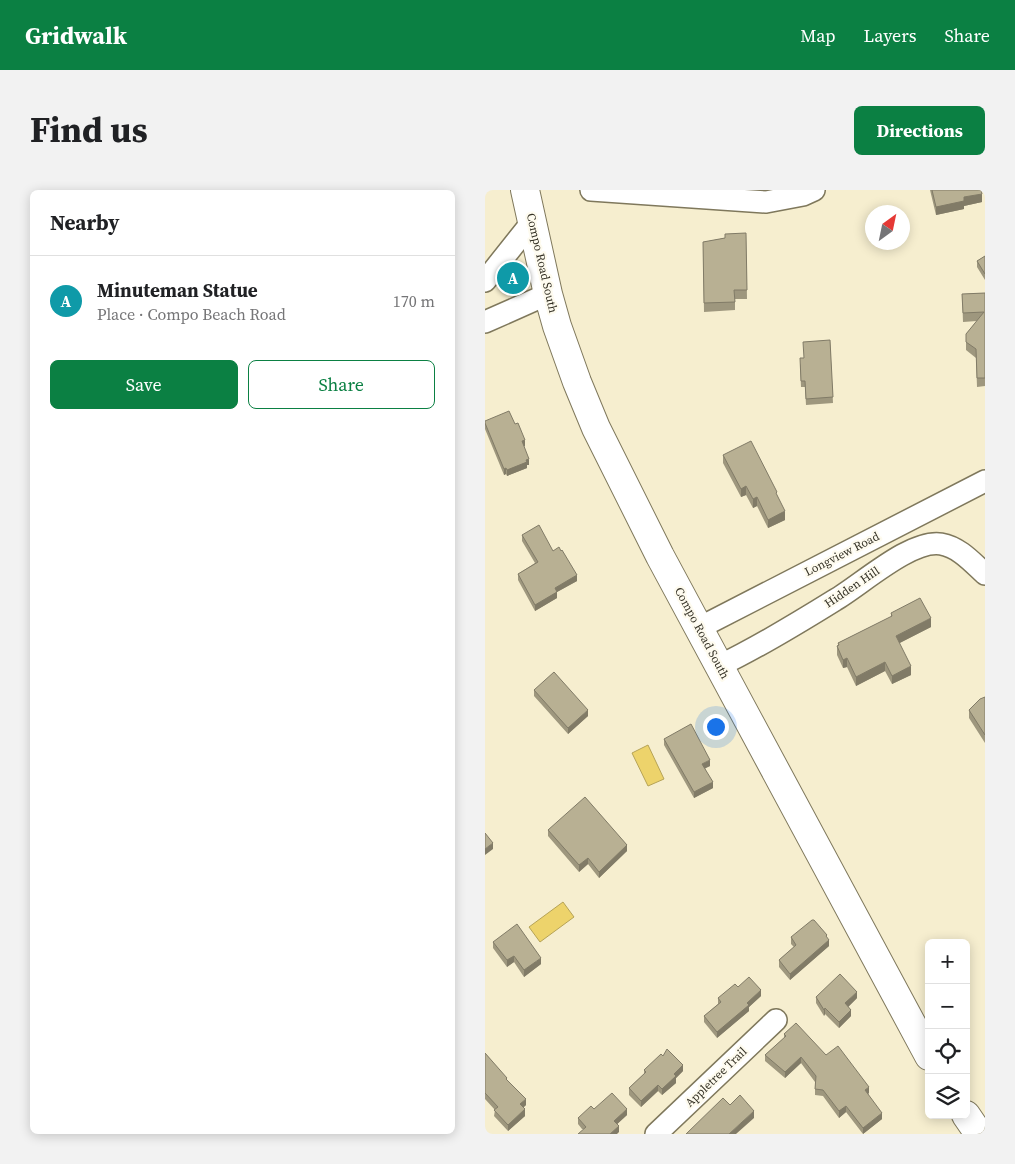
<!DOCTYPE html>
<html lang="en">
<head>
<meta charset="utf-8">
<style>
	body { margin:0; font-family:"Source Serif 4",serif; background:#f2f2f2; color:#202124 }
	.controls { position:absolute; right:15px; bottom:15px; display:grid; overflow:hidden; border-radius:8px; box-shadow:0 2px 12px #0003 }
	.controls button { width:45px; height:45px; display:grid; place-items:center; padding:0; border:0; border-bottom:1px solid #e0e0e0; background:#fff; color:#202124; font:25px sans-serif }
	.compass { position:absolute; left:380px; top:15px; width:45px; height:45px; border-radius:50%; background:#fff; box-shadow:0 2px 12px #0003; rotate:33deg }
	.you { position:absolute; left:230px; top:536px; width:18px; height:18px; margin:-12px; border:4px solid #fff; border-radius:50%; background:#1a73e8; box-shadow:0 0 0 8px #1a73e833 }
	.badge { display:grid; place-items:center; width:32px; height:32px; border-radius:50%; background:#0b8043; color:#fff; font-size:16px; font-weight:700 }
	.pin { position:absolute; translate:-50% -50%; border:2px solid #fff; box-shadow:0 1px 5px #0006 }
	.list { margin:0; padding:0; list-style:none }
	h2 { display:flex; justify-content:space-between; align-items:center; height:65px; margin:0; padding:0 20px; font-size:21px }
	h2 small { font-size:16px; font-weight:400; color:#757577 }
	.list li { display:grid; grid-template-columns:32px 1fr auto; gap:15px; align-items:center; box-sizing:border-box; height:90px; padding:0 20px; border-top:1px solid #e0e0e0 }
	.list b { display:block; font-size:19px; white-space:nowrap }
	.list p { margin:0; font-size:16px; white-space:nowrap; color:#757577 }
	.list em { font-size:16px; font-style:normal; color:#757577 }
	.actions { display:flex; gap:10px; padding:15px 20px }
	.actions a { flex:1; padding:11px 0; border:1px solid #0b8043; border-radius:8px; text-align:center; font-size:18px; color:#0b8043 }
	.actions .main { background:#0b8043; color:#fff }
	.icon { flex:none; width:28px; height:28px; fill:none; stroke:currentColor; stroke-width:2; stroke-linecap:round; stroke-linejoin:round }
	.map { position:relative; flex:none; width:500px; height:944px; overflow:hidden; border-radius:8px }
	header { display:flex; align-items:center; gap:30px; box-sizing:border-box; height:70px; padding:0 25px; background:#0b8043; color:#fff }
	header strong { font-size:24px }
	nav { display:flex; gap:28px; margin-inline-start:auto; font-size:18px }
	.intro { display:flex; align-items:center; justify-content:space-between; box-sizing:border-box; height:120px; padding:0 30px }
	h1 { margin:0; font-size:35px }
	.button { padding:12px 22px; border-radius:8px; background:#0b8043; color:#fff; font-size:18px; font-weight:700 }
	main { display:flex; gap:30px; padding:0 30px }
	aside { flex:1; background:#fff; border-radius:8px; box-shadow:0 2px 12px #0003 }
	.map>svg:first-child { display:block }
	.water { fill:#edd36b; stroke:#b6a356 }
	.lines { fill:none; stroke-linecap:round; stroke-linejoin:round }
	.street-casing { stroke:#7f785c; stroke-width:24 }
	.secondary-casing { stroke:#7f785c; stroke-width:30 }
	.street { stroke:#fff; stroke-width:21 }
	.secondary { stroke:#fff; stroke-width:28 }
	.wall { fill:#9e977e }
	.shaded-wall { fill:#817b67 }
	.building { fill:#b8b093; stroke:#817b67 }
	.labels { text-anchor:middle; stroke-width:4.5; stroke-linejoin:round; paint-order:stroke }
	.street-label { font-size:12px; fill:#353226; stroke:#fefbef }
</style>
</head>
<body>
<header>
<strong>Gridwalk</strong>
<nav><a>Map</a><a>Layers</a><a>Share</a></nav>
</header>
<div class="intro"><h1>Find us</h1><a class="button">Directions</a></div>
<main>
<aside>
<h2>Nearby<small></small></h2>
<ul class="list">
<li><span class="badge" style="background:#0f9aa8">A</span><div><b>Minuteman Statue</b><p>Place · Compo Beach Road</p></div><em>170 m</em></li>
</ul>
<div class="actions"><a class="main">Save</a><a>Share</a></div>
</aside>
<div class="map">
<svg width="500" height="944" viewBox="0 0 500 944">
	<rect width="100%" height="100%" fill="#f6eecf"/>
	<path class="water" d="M163,555l16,34 -16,7 -16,-33z
		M78,712l11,15 -34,25 -11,-15z"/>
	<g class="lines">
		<g class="street-casing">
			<path id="street" d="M106,0l175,12 37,-7 11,-5
				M0,91l47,-59
				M0,132l63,-28
				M214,438l286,-147
				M234,476c40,-19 79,-43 116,-66 26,-15 76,-61 106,-56 18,3 31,18 44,30
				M171,944l120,-114"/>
		</g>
		<g class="secondary-casing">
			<path id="secondary" d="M40,0l23,104 9,32 20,56 19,46 64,128 269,500
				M481,925l13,19"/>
		</g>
		<use href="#street" class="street"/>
		<use href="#secondary" class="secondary"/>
	</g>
	<path class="wall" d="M445,0h51l1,12 -18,4v3l-28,6z
		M261,43l1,66h-12v11l-31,2 -1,-70 22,-4z
		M500,66v24l-8,-13v-6z
		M500,103v93l-8,1 -1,-29 -10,-8v-16l11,-13 -14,1 -1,-28z
		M345,150l3,63 -27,2 -1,-18h-4l-1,-22 4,-7z
		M0,231l40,25h-1l5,19h-2v3l-20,8 -1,-2 -2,1 -19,-46z
		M238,265l54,40 8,25 -17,8 -11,-22 -4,2 -7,-13 -5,2 -18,-34z
		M37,345l31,16 24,30 -20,11v6l-22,13 -17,-31v-6l17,-11 -13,-22z
		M406,423l40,14 -32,16 12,32 -19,9 -7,-13 -29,15 -9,-19 -4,1 -6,-13v-9l1,-1v-2l53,-26z
		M49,500l54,26 -20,18 -34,-38z
		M500,507v46l-16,-25v-8z
		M179,549l46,27 -5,2 8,20 -19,10 -30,-53z
		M63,640l79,21 -28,27 -11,-14 -9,8 -31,-36z
		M306,747l36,1 2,8 -39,34 -11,-13v-7l15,-13 -3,-3z
		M8,752l48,22 -17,13 -10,-15 -7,5 -14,-19z
		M253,797l23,9 -12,11v4l-32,27 -13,-16v-6l14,-12v-6z
		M331,807l41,1 -9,9 3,9 -12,12 -14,-14 -1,2 -8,-13z
		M299,844l42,21 43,38 -1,1 14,25 -19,15 -17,-22 -7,6 -16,-22 -8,-1v-13l-14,-19 -16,15 -20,-17v-6l19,-17z
		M0,863l22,27 19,25 -3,3 2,8 -17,15 -14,-15 1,-6 -10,-11z
		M159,880l39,1 -7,7v5l-14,12 -4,-4 -17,16 -12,-12v-7l15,-14z
		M109,919l33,6 -10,9 2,8 -37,-3 -4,-5v-6z"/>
	<path class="shaded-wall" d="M497,4v8l-18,4v3l-28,6v-8l28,-10z
		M40,250v6l-3,1v-6z
		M44,269v6h-2v3l-20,8v-6z
		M21,278v6l-2,1v-6z
		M261,296v9l-5,2v-8z
		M272,307v9l-4,2v-9z
		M300,321v9l-17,8v-8z
		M92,385v6l-20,11v6l-22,13v-6l20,-17z
		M446,428v9l-35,18v-9z
		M362,468v9l-4,1v-8z
		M400,472v9l-29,15v-9z
		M426,476v9l-19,9v-8z
		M103,520v6l-20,18v-6z
		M225,570v6l-8,4v-6z
		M228,592v6l-19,10v-6z
		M8,653v6l-8,6v-6z
		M142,655v6l-28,27v-6z
		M103,668v6l-9,8v-7z
		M344,750v6l-39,34v-6z
		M29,766v6l-7,5v-7z
		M56,768v6l-17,13v-7z
		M276,800v6l-12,11v4l-32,27v-6l30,-29z
		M372,802v6l-12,12v-7z
		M340,818v6l-1,2v-6z
		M366,820v6l-12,12v-6z
		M316,867v6l-16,15v-6z
		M198,875v6l-7,7v5l-14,12v-6l12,-15z
		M173,895v6l-17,16v-6z
		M384,897v6l-4,3v-6z
		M41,909v6l-6,5v-6z
		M361,916v6l-7,6v-7z
		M40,919v7l-17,15v-6z
		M142,919v6l-13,12v-6z
		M269,921v7l-18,16h-7z
		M397,923v6l-19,15v-6z
		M134,936v6l-2,2h-7z"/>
	<path class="building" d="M447,0h49l1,4 -18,3v4l-28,6z
		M261,43l1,57h-13l1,12 -31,1 -1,-61 22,-4v-4z
		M500,66v18l-8,-13z
		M500,103v85h-8l-1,-29 -10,-7v-8l18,-22 -21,1 -1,-19z
		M345,150l3,57 -27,2 -1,-18h-4l-1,-23h4l-1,-16z
		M24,221l6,13 3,-1 7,17 -3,1 7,18 -3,1 1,2 -20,8 -1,-2 -2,1 -19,-46v-2z
		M266,251l26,51 -1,1 9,18 -17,9 -11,-23 -4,2 -7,-13 -5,3 -18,-34z
		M54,335l14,26 6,-4 2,4 1,-1 15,25 -22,13 2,4 -22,13 -17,-31 20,-12 -16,-27z
		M435,408l11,20 -35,18 15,30 -19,10 -7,-14 -29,15 -9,-19 -4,2 -6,-14 2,-1 -1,-2 54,-27 -1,-3z
		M69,482l34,38 -20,18 -34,-38z
		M500,507v38l-16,-25 11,-11z
		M206,534l19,36 -8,4 11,18 -19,10 -30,-53z
		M100,607l42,48 -28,27 -11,-14 -9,7 -31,-35z
		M0,643l8,10 -8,6z
		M327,730h2l13,15 -1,1 3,4 -39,34 -11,-14 17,-15 -5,-8z
		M32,734l24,34 -17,12 -10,-14 -7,4 -14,-18z
		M355,784l17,18 -12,11 6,7 -12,12 -14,-14 -1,2 -8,-13z
		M264,787l12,13 -14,13 2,2 -32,27 -13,-16 17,-14 -3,-4 17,-14 3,3z
		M311,833l30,32 12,-9 31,41 -4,3 17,23 -19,15 -17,-22 -7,5 -16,-21 -8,-1 1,-13 -15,-19 -16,15 -20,-17 21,-19 -2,-2z
		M182,859l16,16 -9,9 2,2 -14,13 -4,-4 -17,16 -12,-13 17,-16 -2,-2 17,-16 2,2z
		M0,863l22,25 -1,1 20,20 -6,5 5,5 -17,16 -14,-15 4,-3 -13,-14z
		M127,903l15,16 -13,12 5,5 -9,8h-32l8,-7 -8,-9 13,-12 3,3z
		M255,905l14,16 -25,23h-43l37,-36 7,7z"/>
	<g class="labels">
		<g class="street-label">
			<text transform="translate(57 73) rotate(77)" y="4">Compo Road South</text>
			<text transform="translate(357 364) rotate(-27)" y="4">Longview Road</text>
			<text transform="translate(367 397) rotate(-34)" y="4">Hidden Hill</text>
			<text transform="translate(217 443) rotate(62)" y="4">Compo Road South</text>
			<text transform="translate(231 887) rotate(-44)" y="4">Appletree Trail</text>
		</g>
	</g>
</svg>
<div class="controls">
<button>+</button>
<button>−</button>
<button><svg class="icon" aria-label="locate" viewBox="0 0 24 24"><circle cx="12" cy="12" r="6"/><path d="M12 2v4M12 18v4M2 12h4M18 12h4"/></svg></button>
<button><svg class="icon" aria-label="layers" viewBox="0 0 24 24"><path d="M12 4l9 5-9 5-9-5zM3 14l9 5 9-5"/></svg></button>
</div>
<svg class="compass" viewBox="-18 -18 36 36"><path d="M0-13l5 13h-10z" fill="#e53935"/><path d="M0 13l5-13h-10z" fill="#757577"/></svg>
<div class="you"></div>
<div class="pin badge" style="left:28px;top:88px;background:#0f9aa8">A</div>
</div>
</main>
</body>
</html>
